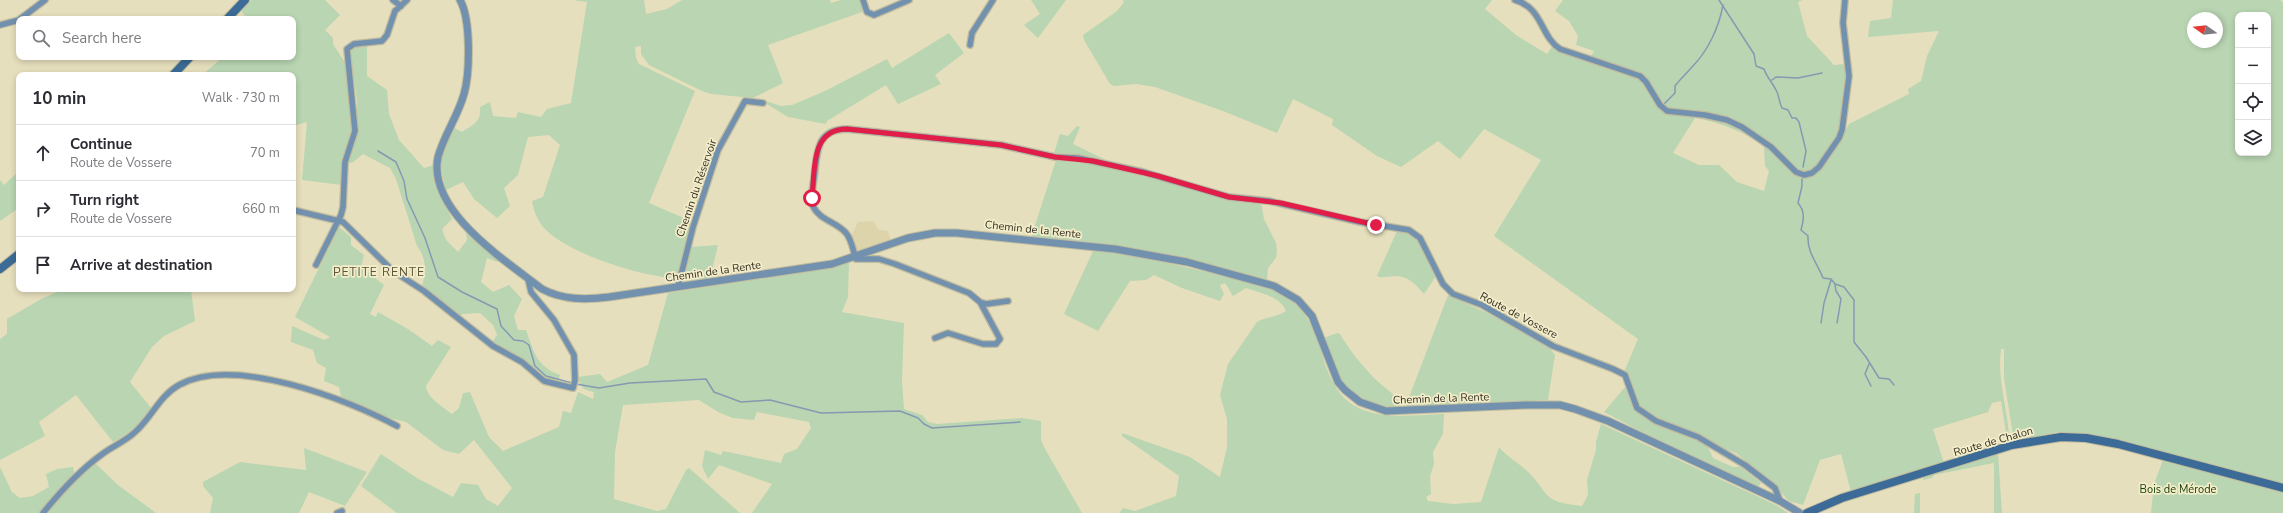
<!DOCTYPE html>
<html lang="en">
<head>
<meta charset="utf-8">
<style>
	body { margin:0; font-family:"Nunito Sans",sans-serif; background:#f7f7f7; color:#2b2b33 }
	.controls { position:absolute; right:12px; top:12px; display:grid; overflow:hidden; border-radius:8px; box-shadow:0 2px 6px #0003 }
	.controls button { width:36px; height:36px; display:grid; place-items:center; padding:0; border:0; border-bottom:1px solid #e1e1e2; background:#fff; color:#2b2b33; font:20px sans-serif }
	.compass { position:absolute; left:2187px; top:12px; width:36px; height:36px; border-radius:50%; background:#fff; box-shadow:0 2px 6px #0003; rotate:285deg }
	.stop { position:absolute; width:12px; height:12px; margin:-9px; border:3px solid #e11d48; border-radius:50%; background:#fff }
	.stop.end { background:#e11d48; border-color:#fff; box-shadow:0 1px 4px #0008 }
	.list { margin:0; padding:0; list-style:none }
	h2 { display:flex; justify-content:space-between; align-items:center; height:52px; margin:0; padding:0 16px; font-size:17px }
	h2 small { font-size:13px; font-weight:400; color:#7c7c81 }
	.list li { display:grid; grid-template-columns:26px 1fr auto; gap:12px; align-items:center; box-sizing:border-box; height:56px; padding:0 16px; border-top:1px solid #e1e1e2 }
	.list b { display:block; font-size:15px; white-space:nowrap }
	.list p { margin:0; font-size:13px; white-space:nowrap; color:#7c7c81 }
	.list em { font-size:13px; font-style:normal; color:#7c7c81 }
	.icon { flex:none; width:22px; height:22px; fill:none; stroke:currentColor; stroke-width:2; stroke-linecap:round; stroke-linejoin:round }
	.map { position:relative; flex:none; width:2283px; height:513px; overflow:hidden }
	.search { position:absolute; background:#fff; box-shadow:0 2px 6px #0003; left:16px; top:16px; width:280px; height:44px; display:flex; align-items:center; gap:10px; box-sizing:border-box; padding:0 14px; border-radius:8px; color:#7c7c81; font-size:15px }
	.panel { position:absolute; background:#fff; box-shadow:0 2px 6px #0003; left:16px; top:72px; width:280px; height:220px; border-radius:8px }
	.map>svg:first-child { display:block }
	.built { fill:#ddd4ab }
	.green { fill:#b9d5b2; fill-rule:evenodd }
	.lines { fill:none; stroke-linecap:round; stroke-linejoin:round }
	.stream { stroke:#849ab2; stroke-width:1.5 }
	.minor-casing { stroke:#c2bc9e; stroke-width:8 }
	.tertiary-casing { stroke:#c2bc9e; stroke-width:9 }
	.secondary-casing { stroke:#c2bc9e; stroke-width:10 }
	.minor { stroke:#7291af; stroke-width:5.5 }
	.tertiary { stroke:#7291af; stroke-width:7 }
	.secondary { stroke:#3b6b96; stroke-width:8 }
	.route { stroke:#e11d48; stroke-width:5 }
	.labels { text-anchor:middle; stroke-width:3.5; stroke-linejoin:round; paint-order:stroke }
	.street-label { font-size:11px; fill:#333023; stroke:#f4edca }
	.park-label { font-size:11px; fill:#133e03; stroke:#f4edca }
	.neighbourhood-label { font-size:12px; letter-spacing:1px; fill:#595235; stroke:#f4edca }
</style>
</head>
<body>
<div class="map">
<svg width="2283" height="513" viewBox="0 0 2283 513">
	<rect width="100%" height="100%" fill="#e6dfbd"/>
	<path class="built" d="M873,221l6,9 9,1 3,10 -33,10 -7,-15 7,-14z"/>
	<path class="green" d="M251,0h74l15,15 -15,15 8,8v6l11,17 7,36 2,32 -3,16 -5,8 -2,8 -1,24 -40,-5 5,-58 -14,4v-51h-91l21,-18h70v-38h-46l-6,-9z
		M573,0h71l2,14 21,-5 15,-9h148l1,3 10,-3h19l5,11 -97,34 15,38 -30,15 -42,-4 -9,-3 -53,-26 -8,-11v-8l-6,1 1,11 3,6 56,27 -46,112 44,19 -16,55 -4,1c-33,-2 -103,-24 -127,-48 -8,-8 -12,-18 -14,-29l11,-4 17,-52 -11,-10 -21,2 -10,38 -14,13 6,18 -13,12 -23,-19 -11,-17 -17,8c-8,-30 -6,-34 8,-62l8,4c11,-7 20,-11 18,-25l10,-5 3,14 23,2 2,-6 23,5 6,-8 24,-6 16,-101z
		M1031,0h35l-28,38 -14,-13 16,-11z
		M1123,0h369l-7,9 31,26 31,19 5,-7 12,6 25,7 5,-9 -18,-6 2,-9 -9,-15 -14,-10 8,-11h239l-4,2 9,34 27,29 12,-1 -3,72 6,-12 60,-30 -1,-5 13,-8 6,-25 12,-25 -71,6 2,-16 21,-3 2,-18h387l3,2v482l-195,-50 -30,-2 -40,8 -5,-5 -9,-57v-29h-3c-4,30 6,57 8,87l-3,-3 -5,-32 -9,2 -4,9 -55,17 11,34 -93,29 -10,-38 -21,6 -17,45 -14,-4 -17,-18 -36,-30 -23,-8 -21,-14 -35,-12 -19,-14 -8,-26 -6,-7 14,-33 -144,-103 47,-76 -57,-31 -24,30 -22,-18 -37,26 -24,-11 -45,-31 1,-6 -40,-20 -16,34 -54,-22 -68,-24 -19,-3 -22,2 -4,-2 -26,-44 -1,-5 34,-24 7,-9zM2238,15h30v138h-30zM2193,18h24v24h-24zM1695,118c24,4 51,14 69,29l1,19 4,5 -5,20 -27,-9 -18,-17h-20l-26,-12z
		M949,33l15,20 -29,22 6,9 -43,20 -12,-19 -59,36 -1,3 -38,-7 -23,-14 1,-2 15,5 11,-1 33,-14 62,-32 5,9z
		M367,45v31l20,14 2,24 10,26 25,28 10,-3 5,28 13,26 -10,10 4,11 12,12 9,-12 -1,-8 33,28 -1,2 -11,-4 -6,24 12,10 16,-7 13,14 -8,17 4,14h8c8,22 10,36 34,45l-2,8 -11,-3 -27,-22 -28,-15 5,-8 -4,-10 -13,-12 -18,1 -2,3 -38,-31c4,-13 5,-28 -5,-40l-21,-67 -6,-11 -27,-14 -11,9 -5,-1 10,-28v-34l-7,-48 4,-6z
		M1077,126l3,1 -7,17 33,16 -27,-6 -25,-1 6,-19 8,2z
		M1056,160c33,1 69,7 102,17 34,11 67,24 103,25l3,17 12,24 1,8 -1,7 -8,10 -1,12 -92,-23 -144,-19z
		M19,171v37l-19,13v-41l4,5z
		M339,227l12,10v8l13,10 -3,12 23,18 -14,29 6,3 2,-5 30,17 24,17 6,-6 13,7 -25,39c1,12 17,21 26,28l7,-6 4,-15 7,-1 19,45 14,14 56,-24 4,-16 8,2 7,-21 15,7 1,-7c-11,-2 -13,-4 -16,-15l22,-3 7,8 41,-17 20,-72 161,-25 20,-7 -1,36 -6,15 62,11 -2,57 2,29 18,6 6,7 9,2 85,-6 19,3v19l4,9 37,64h-330l20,-29 -53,-19 -11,14 -6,-13 3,-16 16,5 2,-4 58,12 3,-9 13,-5 14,-21 -2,-6 -52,-10 -3,8 -21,-2 -13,-5 -21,-13 -76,5 -8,47 -1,47 43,12 9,-2 20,-39 3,-2 51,45h-343l-36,-27 20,-32 36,24 36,19 8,-14 17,2 8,14 12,7 14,-18 -38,-48 -15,14 -16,-4 -37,-28 -17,-4 -48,-21 -2,-10 -15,-6 2,-13 -9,-5 -4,-13 -22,-8 1,-16 32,14 6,-3 -35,-20z
		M1397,231c25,2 30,25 39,45l-12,18c-8,-9 -15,-18 -29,-18 -6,0 -12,3 -18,0z
		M718,245l-7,29 3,4 -30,3 7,-34z
		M1094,249c35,5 70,13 104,21 31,6 67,10 92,29 17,13 23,29 30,48 4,15 9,30 17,42 22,35 73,26 107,25l-1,20 -10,18 1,12 -4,12 1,18 -5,3 2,4 25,3 28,-2 18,-55c7,9 17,14 26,22 27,25 13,32 57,37l6,-11 -1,-15 9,-30v-8l5,-18 175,81 12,8h-669l4,-5 12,3 41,-15 3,-20 -57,-40v-3l68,24 30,20 7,-30v-28l-7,-24 8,-31 29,-42c10,-6 19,-4 29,-11 -6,-15 -27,-18 -40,-23l-13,8 -8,-13 -5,2 4,9 -4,7 -38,-13 -28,-13 -8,5 -16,1 -32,50 -34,-17z
		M64,289h127l4,32 -31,15 -12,11 -22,35 21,26c-10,16 -22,25 -38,34l-37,-47 -37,27 6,14 -45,24v-121l7,-5v-15l34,-20z
		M1448,295l50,23 50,28 7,9 -7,45 -143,8z
		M1337,333l3,1c10,17 21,30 34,44 10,10 23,16 27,29 -25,2 -52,-11 -64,-33 -5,-11 -8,-24 -13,-36z
		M1625,387l8,18 5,6 53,25 16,9 6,13 20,9h8l20,16 -4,5 -93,-44 -60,-32z
		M304,448l63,24 -22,34 -36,-14 -10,21h-89l3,-15 -10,-12v-4l37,-20 66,8z
		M1998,453l4,60h-8v-50l-60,12 -2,3 -9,2v-5z
		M2163,460l120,32v21h-132l3,-29z
		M95,463l23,22 38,28h-156v-46l12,25 8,6 13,-2 16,-9 -3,-13 11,-5 16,-2 3,14z
		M1920,493v20h-6l1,-19z"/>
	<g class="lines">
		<path class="stream" d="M1719,0l35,54 2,12 8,3c3,9 9,14 13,23 2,4 2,10 5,16l6,2 4,8h4l3,4 7,29 -3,16
			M1772,80l4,-3 22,1 24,-5
			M1664,104l11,-11v-7c5,-7 11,-12 17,-19 16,-16 27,-40 31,-62
			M378,151l18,11 8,19 3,18 18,39 13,39 24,15 35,17 4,17 13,14 9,1 6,4 6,21 11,10 26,7
			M1802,178v8l-4,17c7,8 6,16 3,27l7,6c-1,16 9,27 15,42l8,1 4,5 9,3 10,13v42l12,15 13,21 10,1 5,6
			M1835,285l1,6 5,8 -4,24
			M1821,323l3,-20 7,-23
			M1869,364l-4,10 6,12
			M576,384l23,4 31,-5 76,-4 8,13 27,10 29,-2 51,13 79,-2 18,7 6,6 8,4 88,-6"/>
		<g class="minor-casing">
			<path id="minor" d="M393,0l8,6
				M863,0l4,12 7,3 35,-15
				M1515,0c28,8 25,36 45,49l80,27 6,6 14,23 7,6 38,4 22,5 15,7 29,20 25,25 8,3 8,-2 7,-6 20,-29 3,-8 7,-54 -6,-53 2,-23
				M20,19l25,-19
				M0,25l19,-5
				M970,45l2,-12 21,-33
				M293,210l50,12 50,49 31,20 69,55 29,16 22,19 29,7 2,-8 -1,-25 -20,-35 -23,-28 -3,-13
				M316,265l25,-50 2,-8 2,-45 10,-31 -8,-82 7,-5 28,-3 5,-6 8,-24 12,-11
				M678,287l15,-60 25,-77 27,-49 18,2
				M1008,301l-22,3 -6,-2 -11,-9 -74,-29 -16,-5h-23c-3,-8 -4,-19 -10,-26 -9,-11 -27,-13 -33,-27 -3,-8 0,-19 1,-28 3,-23 1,-49 33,-49l154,16 54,12 23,1 65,14 86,25 40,4 91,21 49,8 11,8 23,46 10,10 29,11 71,41 60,23 12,6 12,33 19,13 42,16 47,28 30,23 5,13
				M935,338l13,-5 35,11h13l4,-5 -20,-37
				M43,513c17,-21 36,-42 58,-58 10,-8 23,-13 33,-22 17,-14 25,-37 45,-48 54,-30 168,14 218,41
				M337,513l5,-2"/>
		</g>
		<g class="tertiary-casing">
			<path id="tertiary" d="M460,0c11,19 10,73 4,94 -6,22 -20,41 -26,63 -11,54 67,103 104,132 21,11 43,11 67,8l223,-33 76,-26 27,-5h22l158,16 72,13 87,24 24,14 14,16 26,66 7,8 15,12 26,9 141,-6h33l15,4 33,12 172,80 20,12"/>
		</g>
		<g class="secondary-casing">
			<path id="secondary" d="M227,19l18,-19
				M173,75l17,-18
				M0,269l19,-15
				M1807,513l35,-15 170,-53 49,-8 25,1 32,6 165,44"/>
		</g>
		<use href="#minor" class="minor"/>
		<use href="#tertiary" class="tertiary"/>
		<use href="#secondary" class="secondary"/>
	</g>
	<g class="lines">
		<path class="route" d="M812,198c3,-27 -2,-69 35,-69l154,16 54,12 38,4 65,15 71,21 52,6 95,22"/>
	</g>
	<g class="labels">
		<g class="street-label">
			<text transform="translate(696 188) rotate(-71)" y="4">Chemin du Réservoir</text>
			<text transform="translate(1033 229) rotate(6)" y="4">Chemin de la Rente</text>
			<text transform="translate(713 271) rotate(-8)" y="4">Chemin de la Rente</text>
			<text transform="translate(1519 315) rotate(28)" y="4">Route de Vossere</text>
			<text transform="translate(1441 398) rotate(-2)" y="4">Chemin de la Rente</text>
			<text transform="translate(1993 441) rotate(-16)" y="4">Route de Chalon</text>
		</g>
		<g class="park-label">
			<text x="2178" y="493">Bois de Mérode</text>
		</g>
		<g class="neighbourhood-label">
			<text x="379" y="276">PETITE RENTE</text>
		</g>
	</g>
</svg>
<div class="controls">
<button>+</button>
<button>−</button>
<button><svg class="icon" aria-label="locate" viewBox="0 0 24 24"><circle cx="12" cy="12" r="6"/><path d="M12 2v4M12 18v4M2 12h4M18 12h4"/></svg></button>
<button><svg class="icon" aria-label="layers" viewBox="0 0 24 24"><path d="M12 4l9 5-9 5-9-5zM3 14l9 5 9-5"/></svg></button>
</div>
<svg class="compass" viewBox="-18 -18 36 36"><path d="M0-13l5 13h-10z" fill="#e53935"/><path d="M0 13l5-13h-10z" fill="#7c7c81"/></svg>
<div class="stop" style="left:812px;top:198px"></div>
<div class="stop end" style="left:1376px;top:225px"></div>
<div class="search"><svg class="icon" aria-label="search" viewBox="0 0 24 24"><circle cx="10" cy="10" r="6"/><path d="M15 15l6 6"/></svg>Search here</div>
<section class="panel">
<h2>10 min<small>Walk · 730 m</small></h2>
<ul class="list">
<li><svg class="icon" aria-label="ahead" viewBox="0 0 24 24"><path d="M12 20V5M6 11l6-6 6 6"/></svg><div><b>Continue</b><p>Route de Vossere</p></div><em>70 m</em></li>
<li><svg class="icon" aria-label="right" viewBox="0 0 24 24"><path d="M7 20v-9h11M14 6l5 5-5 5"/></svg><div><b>Turn right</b><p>Route de Vossere</p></div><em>660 m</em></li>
<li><svg class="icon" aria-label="arrive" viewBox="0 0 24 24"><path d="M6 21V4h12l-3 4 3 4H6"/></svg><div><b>Arrive at destination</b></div></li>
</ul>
</section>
</div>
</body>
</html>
